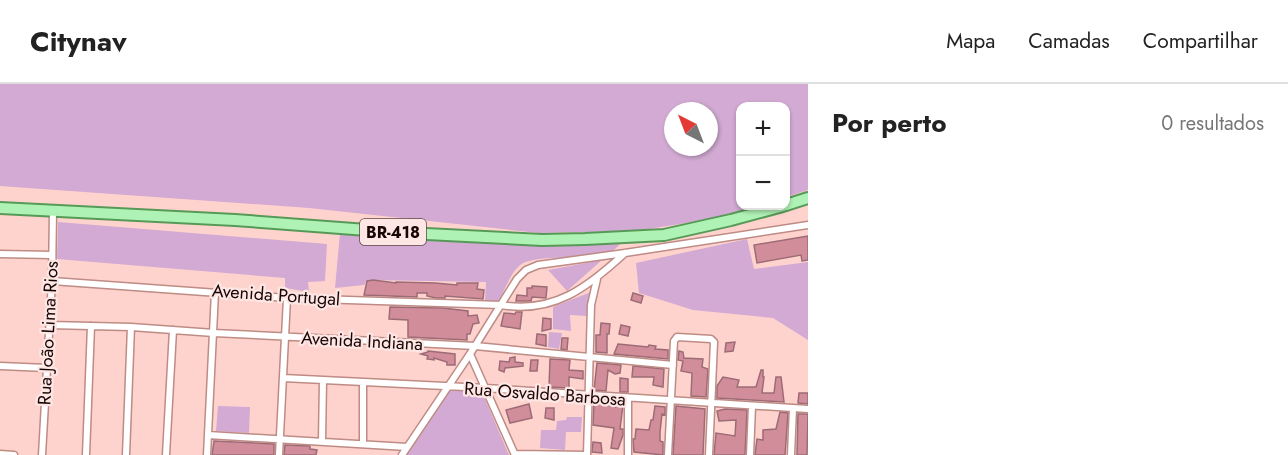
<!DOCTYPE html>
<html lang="pt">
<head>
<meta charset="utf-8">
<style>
	body { margin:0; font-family:Jost,sans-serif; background:#f6f6f6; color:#222 }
	.controls { position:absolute; right:18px; top:18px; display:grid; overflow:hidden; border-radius:12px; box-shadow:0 2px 4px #0004 }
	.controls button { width:54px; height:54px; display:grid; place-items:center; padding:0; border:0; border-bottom:2px solid #e0e0e0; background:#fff; color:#222; font:30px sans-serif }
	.compass { position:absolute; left:664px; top:18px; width:54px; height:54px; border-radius:50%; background:#fff; box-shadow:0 2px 4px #0004; rotate:318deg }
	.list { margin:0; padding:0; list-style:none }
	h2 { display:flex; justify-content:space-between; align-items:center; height:78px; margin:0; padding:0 24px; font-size:26px }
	h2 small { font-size:20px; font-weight:400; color:#767676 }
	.map { position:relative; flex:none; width:808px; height:371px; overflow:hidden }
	header { display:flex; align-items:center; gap:36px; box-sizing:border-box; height:84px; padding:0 30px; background:#fff; border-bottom:2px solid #e0e0e0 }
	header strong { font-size:28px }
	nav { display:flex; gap:33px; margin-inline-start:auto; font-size:21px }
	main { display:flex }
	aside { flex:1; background:#fff }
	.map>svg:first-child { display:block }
	.green { fill:#d2aad3; fill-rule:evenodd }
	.building { fill:#d28d9b; stroke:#9c6c76; stroke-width:1.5 }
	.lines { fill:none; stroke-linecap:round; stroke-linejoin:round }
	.street-casing { stroke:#be8b85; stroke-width:9 }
	.primary-casing { stroke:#579a58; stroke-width:14 }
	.street { stroke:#fff; stroke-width:6 }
	.primary { stroke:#aff2b5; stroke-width:10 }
	.labels { text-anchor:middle; stroke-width:4.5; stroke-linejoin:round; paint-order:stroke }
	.shield { fill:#fde6e3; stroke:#5c4948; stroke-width:1.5 }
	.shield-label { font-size:16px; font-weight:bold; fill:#170605 }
	.street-label { font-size:18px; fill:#170605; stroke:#fde6e3 }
</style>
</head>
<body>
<header>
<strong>Citynav</strong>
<nav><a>Mapa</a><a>Camadas</a><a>Compartilhar</a></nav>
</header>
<main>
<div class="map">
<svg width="808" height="371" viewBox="0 0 808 371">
	<rect width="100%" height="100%" fill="#ffd3cd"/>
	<path class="green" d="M0,0h808v106l-22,7v-91h-46v100h18l-23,7 -49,10 -50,8 -97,2 -230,-25 -309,-22zM673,27h36v36h-36z
		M58,138l269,22 -2,37 -17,1 1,10 -24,-4v-10l-228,-19z
		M340,149l205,13 76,-3c-3,3 -7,8 -11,9 -20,9 -78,1 -91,14 -9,8 -15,26 -21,36l-13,-1 1,-19 -119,-2 -3,5 -29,3z
		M747,155l7,30 54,-7v78l-35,-22 -80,-8 -54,-17 -3,-30z
		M602,176l-35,31 -19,-21z
		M591,208l-4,24 -17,-1 1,16 -18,-2v-22z
		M549,248l13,1 -3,16 -11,-2z
		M453,305l23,2 9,8 24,56h-103l41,-65z
		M218,322l32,1 -1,26 -33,-2z
		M567,333h15l-1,15h-15l-1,18 -25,-2 1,-18h15l1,-9 9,-1z"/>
	<path class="building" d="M808,152v24l-6,1 -1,-6 -44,8 -3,-18z
		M373,196l23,3v-1l39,1 22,2v-2h21l-1,6 7,1 -1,9 -38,-3v2h-9l-9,-2v-3h-10v4l-53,-2 3,-14z
		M532,202l15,1 -1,11 -14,-1 -1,4h-15l1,-6 10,1v-8h5z
		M633,209l10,3 -2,7 -10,-3z
		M390,223l53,1 25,3v5l9,-1 2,8 -6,1 -3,10h-3v6l-59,-3v-17l-19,-1z
		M516,228h6l-2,17 -19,-3 3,-13 11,1z
		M543,234l8,1v10l-9,2z
		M601,239l9,1 -1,10h-2v19l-11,-1v-17h4z
		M621,241l9,2 -2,9 -9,-2z
		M537,250l9,1v11l-10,-2z
		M562,254h6l-1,12 -6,-1z
		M735,258l-2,9 -8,1 1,-9z
		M618,260l30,3 1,-2 7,1 -1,3 13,1v9l-54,-5z
		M428,267l27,3v11h-8v-3l-13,-4v2l-7,-1 1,-3 -7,-2 7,-2z
		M679,267l4,1 1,7v-1l19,1 -1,8 6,2 -2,28 -15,-1 1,-23 -11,-2 2,-10 -5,-1z
		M515,273v5l8,1v3l-18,2 -1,4 -5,-2 1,-9 9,1 1,-4z
		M550,275l20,1 -1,10 14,1v8l-14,-2v11l-20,-1z
		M531,276h7l-1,11h-7z
		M597,279l24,2 -1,8 -5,1 -7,-4 -2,21 -12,-1z
		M633,282l31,3 -1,18 -10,-2 1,-8h-22z
		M761,286h2v7h1l-2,16h12l2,-16h5l3,25 -67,-4v-12l6,-9 16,3 -2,7h19z
		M620,294l8,1v13h-8z
		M799,309h9v11l-10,-1z
		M603,318v2l12,3v-2h8l-3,24h3v6l-5,14 -7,-1 3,-20 -21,-3 1,-22z
		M529,320l3,14 -22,5 -4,-13z
		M655,322l10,1v8l-3,-1 -2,18v9l3,1v13l-29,-3 -1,-13h2l1,-10 13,1 2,-10h2z
		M676,322l29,3 -2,46h-30z
		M546,324h8v12l-9,-2z
		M725,325l22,1 -2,45h-31l2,-22 19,3 1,-16 -17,1 -2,-10z
		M780,328l8,1 -3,42h-30l2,-16 6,1v-10l13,-1z
		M798,330h10l-1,41h-10z
		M214,357l60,3v11h-62z
		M593,358l8,1 1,10 -10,-1z
		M285,361l25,1v3l7,1 -1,5h-32z"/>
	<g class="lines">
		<g class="street-casing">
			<path id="street" d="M0,170l52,1
				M52,197l235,17 214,7c53,9 87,-18 124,-52
				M50,241l81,2 83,6 261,13 198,19
				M470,270l45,101
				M0,282l47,2
				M283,294l202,10 323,21
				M628,315v56
				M208,351l199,12
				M322,357l1,-61
				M363,360v-62
				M0,370l14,1
				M515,370l72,1
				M42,371l10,-174 1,-70
				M86,371l5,-129
				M126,371l5,-128
				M166,371l7,-125
				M207,371l8,-163
				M279,371l8,-157
				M402,371l68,-101 47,-75 9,-9 12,-5 87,-12 183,-28
				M587,371l4,-150 6,-26
				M668,371l6,-114 3,-4 34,2 3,3 -5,113
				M750,371l2,-49
				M791,371l2,-47"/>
		</g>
		<g class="primary-casing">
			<path id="primary" d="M786,121l22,-7
				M0,124l235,12 172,13 135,7 43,-1 79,-4 67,-15 52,-14"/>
		</g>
		<use href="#street" class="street"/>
		<use href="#primary" class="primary"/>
	</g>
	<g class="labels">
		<rect class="shield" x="360" y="135" width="66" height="26" rx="4.5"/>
		<g class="shield-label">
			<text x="393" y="154">BR-418</text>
		</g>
		<g class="street-label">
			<text transform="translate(276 211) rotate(4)" y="6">Avenida Portugal</text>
			<text transform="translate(48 249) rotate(-87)" y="6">Rua João Lima Rios</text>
			<text transform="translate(362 257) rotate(3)" y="6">Avenida Indiana</text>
			<text transform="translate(545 310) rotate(4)" y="6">Rua Osvaldo Barbosa</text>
		</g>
	</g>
</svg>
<div class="controls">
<button>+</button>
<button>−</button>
</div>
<svg class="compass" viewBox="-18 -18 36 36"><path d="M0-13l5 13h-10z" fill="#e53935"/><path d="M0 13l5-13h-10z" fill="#767676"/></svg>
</div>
<aside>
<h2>Por perto<small>0 resultados</small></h2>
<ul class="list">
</ul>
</aside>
</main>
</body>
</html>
